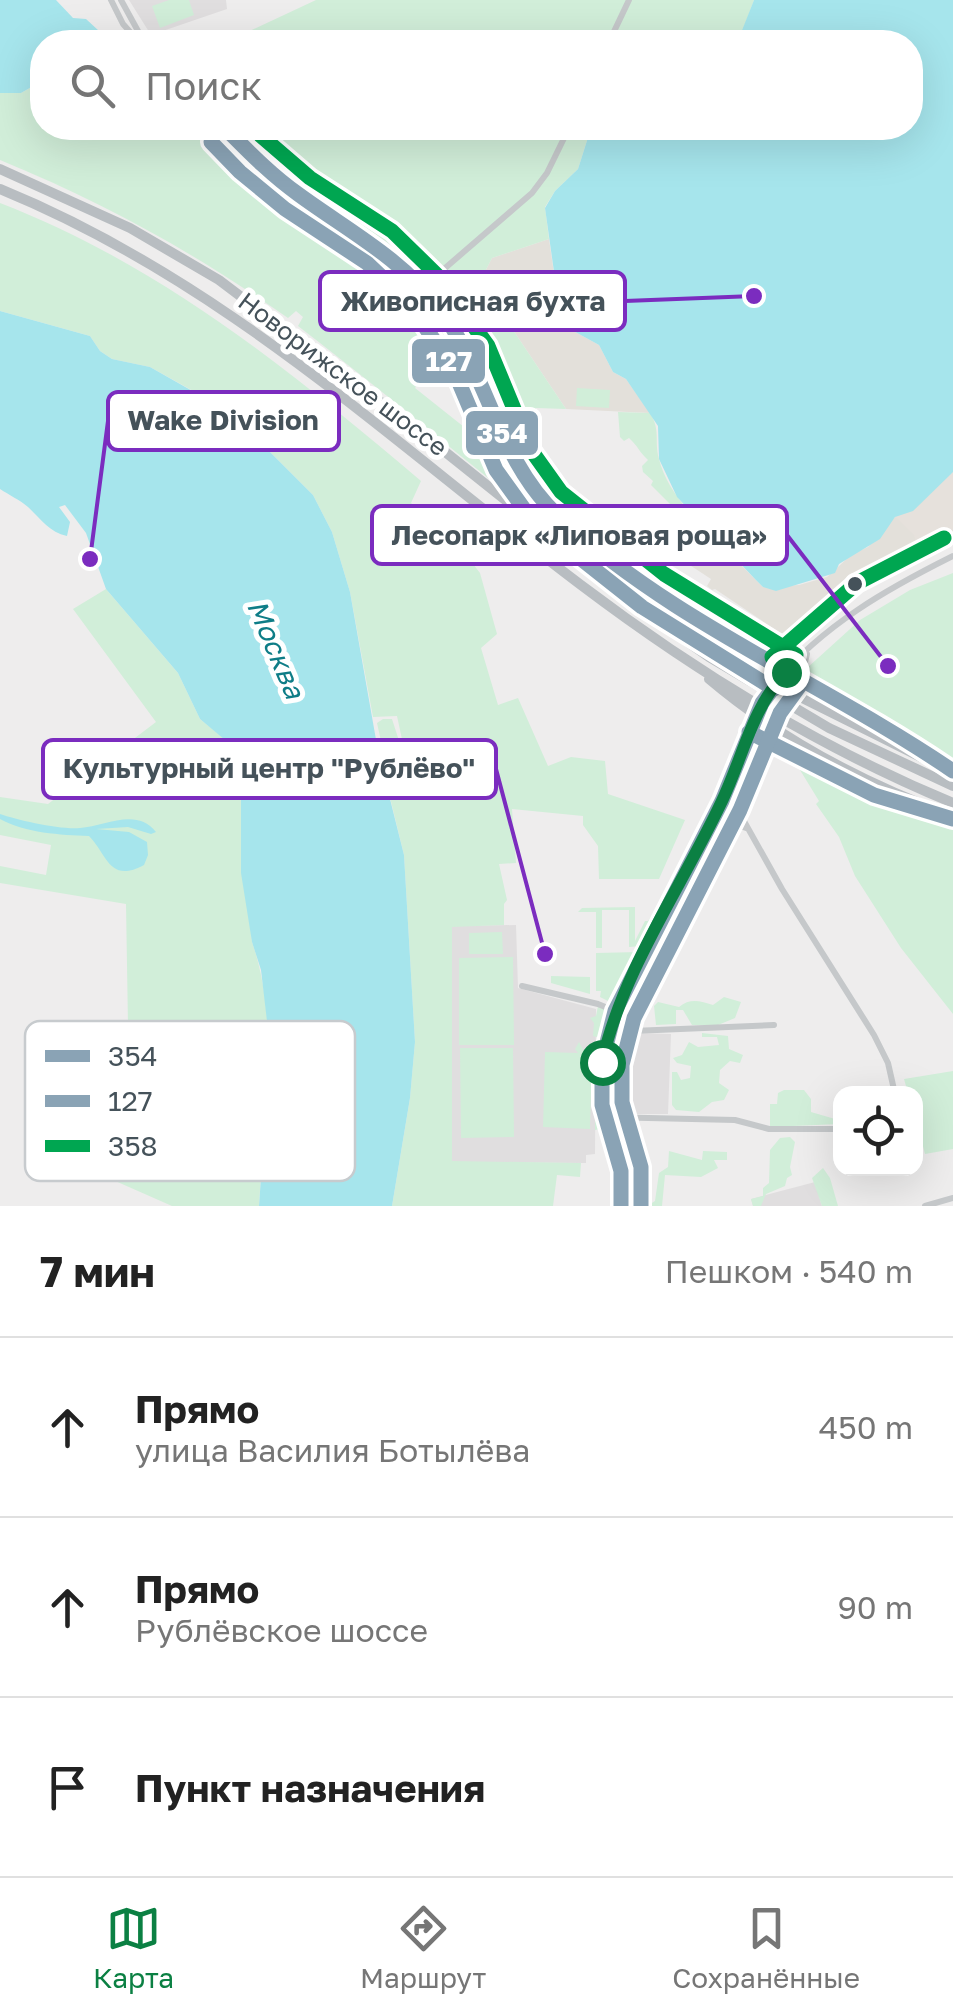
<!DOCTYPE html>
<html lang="ru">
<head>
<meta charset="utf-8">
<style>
	body { margin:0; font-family:"Golos Text",sans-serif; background:#f2f2f2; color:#222 }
	.controls { position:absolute; right:30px; bottom:30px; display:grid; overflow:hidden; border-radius:20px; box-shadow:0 10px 40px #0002 }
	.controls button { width:90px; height:90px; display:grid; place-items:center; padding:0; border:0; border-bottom:2px solid #e0e0e0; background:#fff; color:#222; font:50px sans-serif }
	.stop { position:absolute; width:30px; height:30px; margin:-22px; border:8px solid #0b8043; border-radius:50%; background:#fff }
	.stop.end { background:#0b8043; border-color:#fff; box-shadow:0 2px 10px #0008 }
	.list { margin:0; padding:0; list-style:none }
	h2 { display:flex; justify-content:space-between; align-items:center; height:130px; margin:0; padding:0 40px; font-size:42px }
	h2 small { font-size:32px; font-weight:400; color:#767676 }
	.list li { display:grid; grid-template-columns:65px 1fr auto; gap:30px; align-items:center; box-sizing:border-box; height:180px; padding:0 40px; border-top:2px solid #e0e0e0 }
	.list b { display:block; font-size:38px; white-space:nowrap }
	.list p { margin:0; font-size:32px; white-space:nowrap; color:#767676 }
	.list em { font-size:32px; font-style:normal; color:#767676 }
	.icon { flex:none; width:55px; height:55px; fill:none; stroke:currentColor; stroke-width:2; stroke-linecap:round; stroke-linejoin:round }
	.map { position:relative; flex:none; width:953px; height:1206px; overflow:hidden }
	.search { position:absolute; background:#fff; box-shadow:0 10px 40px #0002; left:30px; right:30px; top:30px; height:110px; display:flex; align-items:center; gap:25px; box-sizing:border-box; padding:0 35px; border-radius:40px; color:#767676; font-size:38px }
	.sheet { height:670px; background:#fff }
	nav { display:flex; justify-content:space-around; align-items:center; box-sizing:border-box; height:140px; border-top:2px solid #e0e0e0; background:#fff; font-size:28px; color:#767676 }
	nav a { display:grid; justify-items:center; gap:5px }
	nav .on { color:#0b8043 }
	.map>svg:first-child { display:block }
	.commercial { fill:#e3e0da }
	.education { fill:#e0dedf }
	.green { fill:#d1eed9; fill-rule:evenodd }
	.sand { fill:#e6e1dc }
	.water { fill:#a6e5ec }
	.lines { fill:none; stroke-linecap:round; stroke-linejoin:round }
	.minor { stroke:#c5c8ca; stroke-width:6 }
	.highway { stroke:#b8bdc1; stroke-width:10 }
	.bus-1-casing { stroke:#fff; stroke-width:22 }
	.bus-2-casing { stroke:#fff; stroke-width:22 }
	.bus-3-casing { stroke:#fff; stroke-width:22 }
	.bus-1 { stroke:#8aa3b5; stroke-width:15 }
	.bus-2 { stroke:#8aa3b5; stroke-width:15 }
	.bus-3 { stroke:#00a651; stroke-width:15 }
	.route { stroke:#0b8043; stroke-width:12 }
	.bus-dot { fill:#45525a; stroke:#fff; stroke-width:4 }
	.labels { text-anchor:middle; stroke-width:10; stroke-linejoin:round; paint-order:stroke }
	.street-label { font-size:25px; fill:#45525a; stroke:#fff }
	.water-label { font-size:28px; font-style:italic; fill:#0e7d87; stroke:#fff }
	.key { fill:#fff; stroke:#c7cbce; stroke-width:2.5 }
	.key-label { font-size:28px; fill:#45525a }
	.leader { fill:none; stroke:#7b2cbf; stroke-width:4 }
	.callout-dot { fill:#7b2cbf; stroke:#fff; stroke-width:4 }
	.callout { fill:#fff; stroke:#7b2cbf; stroke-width:4 }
	.callout-label { font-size:28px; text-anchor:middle; font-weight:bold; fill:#45525a }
	.line-badge { stroke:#fff; stroke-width:4 }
	.badge-label { font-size:28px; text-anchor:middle; font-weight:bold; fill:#fff }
</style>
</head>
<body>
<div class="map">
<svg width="953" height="1206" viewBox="0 0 953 1206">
	<rect width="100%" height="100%" fill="#eeeded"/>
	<path class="commercial" d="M549,239l8,55 -5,8 7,21 40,22 14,27 13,7 24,34 -84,-4 -53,-79 -53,-4 -7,-11 17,-14 22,-43z
		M953,472v72l-56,21 -102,78 -80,-54 -3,1 -5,-4 4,-7 -29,-19 1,-5 26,-24 10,7 10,15 34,34 36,-2 28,-8 24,-22 17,-8 27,-30z"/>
	<path class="education" d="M129,0h97l1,9 -76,26z
		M516,925l2,63 78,21 -1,145 -9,1v8l-134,-1v-236z
		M633,1033l38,1 -3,80h-41z
		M815,1182l7,24h-69l-2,-7z"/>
	<path class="green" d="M169,0h20l5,15 -34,13 -8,-22z
		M316,0h438l-14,38 -10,3c-27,-14 -24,-7 -50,-3 -11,2 -23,2 -35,4h-419z
		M42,81v47h163l19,21 13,6 19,25 121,78 21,19 28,35 2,13 13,-2 23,37 -22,8 -9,-5 -18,25 78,62 49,55 80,67 68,47 -3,4 -8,-5 -3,4c-131,-92 -251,-199 -378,-296l5,-9 -7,-6 -8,7c-95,-66 -181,-114 -288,-158v-67h21z
		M240,128h351l-13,41 -23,22 -10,16 4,32 -57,19 -22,43 -17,14 -56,-66 -107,-72z
		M0,203c161,62 291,168 421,278l-10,22 52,48 17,22 17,61 -16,14 17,57 20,-7 30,68 23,-9 34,4 3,33 77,26 -26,59h-60l-1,-33 -15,-21v-9l-71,-7 4,54 -17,1 8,36 -3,4v21l-52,2v234l129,2 -1,14 -23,-2 -4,31h-161l18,-108 5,-56 -11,-187 -18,-74 18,-1 5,-8 -12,-56 -24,1 -23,-125 -18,-60 -19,-37 -65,-65 -23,-14 -21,-19 -54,-30 -38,-8 -12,-8 -10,-15 -90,-25zM291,408l19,18 -12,12 -19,-18z
		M460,326l53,4 53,79 -30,-1v29l-18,19 -38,-97z
		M577,388l33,2 -1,18 -33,-2z
		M618,412l32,1c11,18 4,27 9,46 5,21 19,40 33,56l-11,8 -7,13 -11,-8 1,-8 9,1 7,-7 -29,-29 2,-4 -10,-9 -1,-6 6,-6c-9,-8 -10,-14 -19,-22l-5,3 -4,-4z
		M953,573v193l-34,-26 -103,-59 -9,-13 53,-48 50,-30z
		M106,589l72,84 22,46 32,26 6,18 14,179c29,85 12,177 7,264h-87l-59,-26 17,-34 -4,-242 -126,-21v-17l46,9 5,-30 -51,-10v-38l48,7 108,-82 -83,-113z
		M383,719h9l10,31 -13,5 -6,-5 -6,-27z
		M807,768l146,62v184l-52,-66 -46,-72 -16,-39 -23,-33 3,-3 -19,-31z
		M676,896l5,2 -53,116 12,1 3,7 -6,3 -12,-2 -2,5 -9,-2 2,-10z
		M659,906l3,2 -19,38 -14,1v-37h-27v38h-6v-36h-18l4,-4 53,-1v34l10,-20h3z
		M502,932l1,22h-34v-21z
		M639,952l-27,51 -12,-6 1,-6h-5v-38z
		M513,957l1,88h-55v-87z
		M551,976l39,1v17l-39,-11z
		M724,997l17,5 -6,16 -17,7h-26l-9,-15h-7v14l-20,1 -2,-19 4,-4 21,5c11,-9 21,-6 34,-2z
		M598,1006l15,6 -8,27 -12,-3 1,-13 -4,-5 6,-2z
		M702,1033l26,3 1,13 14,6 -3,8 -10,-2 -10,9 -1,13 10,7 -5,10 -12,2 -13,10 -23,-2 -4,-5v-33h5l4,8 9,-2 1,-12 -14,-3 -4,-5 9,-3 7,-13 9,5 21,-2 -2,-8h-15z
		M579,1042l6,11h7l-2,76 -47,-2 2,-75 33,1 -3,-4z
		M618,1042l-2,5 7,2 4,8v57l-20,-1c-6,-22 -2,-49 3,-70z
		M595,1047l8,2 -4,62 6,17 -10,2z
		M460,1048h53l1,89 -53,1z
		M953,1071v78l-28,5 -9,-35v-25l-8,-1 -4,-14z
		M784,1090h20l7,9v13l24,7 4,5 -69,3v-23h7l1,-11z
		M790,1137l5,5 -5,25 2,8 -5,3 -2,8 -19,8 -5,12h-8l-2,-7 12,-3v-8l6,-5 1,-33 10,-12z
		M669,1151l33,9 1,-9 24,1v8h-13l4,8 -17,9 -36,-2 -3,31h-15l8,-5 4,-28 9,-6z
		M823,1168l7,10 8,28h-16l-10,-28z"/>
	<path class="sand" d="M953,472v69l-34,13 -5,-19 -19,-18 18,-6z"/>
	<path class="water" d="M0,0h56l17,18 13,1 25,23h-69v39l-21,12h-21z
		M754,0h199v472l-40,39 -18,6 -15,22 -41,25 -4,9 -59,18 -13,-4 -9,-9 -77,-81 -18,-38 -1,-33 -32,-47 -13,-7 -14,-27 -40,-22 -7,-16 5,-14 -12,-85 10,-17 23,-22 13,-41h319v-86h-265c12,-2 24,-1 35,-4 26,-4 22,-12 50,3l9,-3z
		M0,311l90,25 10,15 12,8 38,8 53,30 22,19 23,14 65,65 19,37 18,60 28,159 26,104 11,187 -5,56 -18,108h-133l11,-159 -9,-77 -9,-28 -11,-69v-91l-4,-19 -6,-18 -31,-26 -22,-46 -72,-84 -20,-56 -21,-28 -6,2 11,15 -3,14c-18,-4 -26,-17 -39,-29 -8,-7 -19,-12 -28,-18z
		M0,814c17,6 61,16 80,14 25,-2 57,-21 76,4l-5,2 -23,-7 -32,2 33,3 18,10 1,13 -4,10c-35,19 -37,-11 -55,-29 -29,-1 -63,-3 -89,-17z"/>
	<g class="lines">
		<path class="minor" d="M111,0l12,24 16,18
			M121,0l23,42
			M609,42l20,-42
			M225,128c23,23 46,46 73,66 55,40 96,57 140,114 52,66 56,152 120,208 64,57 137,104 211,147 58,33 117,60 171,99
			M422,288l110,-95 15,-20 22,-45
			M807,654l-4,16 4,10
			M749,732c62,34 130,72 200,86
			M729,789l6,16 47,84 92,146 14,28 7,31
			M711,823l16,-1 19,6
			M522,986l76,18 17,7
			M609,1032l165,-7
			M605,1117l130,3 34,9h66
			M621,1206v-35l-19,-66v-43l13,-51c36,-70 74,-139 107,-210 19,-39 26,-84 53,-118 48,-58 112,-94 178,-127
			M925,1206l28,-8"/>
		<path class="highway" d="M0,169l130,59 89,52 195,147 239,191 56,39 120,71 124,58
			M0,189c225,92 390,252 581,396 115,87 239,163 372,218
			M722,658l231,115
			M709,679c72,61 156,105 244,137"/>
		<g class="bus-1-casing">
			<path id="bus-1" d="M225,128c23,23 46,47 73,66 49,36 103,64 141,114 49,65 58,152 120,209 116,107 265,166 394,254
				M749,732l125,63 79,24
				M621,1206v-35l-19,-66v-43l13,-51 107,-210 40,-98 23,-31"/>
		</g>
		<g class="bus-2-casing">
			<path id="bus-2" d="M211,142l29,30 45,37 82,54 40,38 45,65 44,104 36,50 110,87 132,82
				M641,1206v-39l-19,-65v-37l12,-47 106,-208 40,-97 21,-29"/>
		</g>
		<g class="bus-3-casing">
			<path id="bus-3" d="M252,128l58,50 82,53 45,44 51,71 43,104 30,42 103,82 132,81
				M772,657l85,-74 87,-45"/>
		</g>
		<use href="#bus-1" class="bus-1"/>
		<use href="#bus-2" class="bus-2"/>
		<use href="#bus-3" class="bus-3"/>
	</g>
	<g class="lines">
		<path class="route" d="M602,1062c21,-93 79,-174 119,-259 22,-45 30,-94 65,-131"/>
	</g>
	<circle class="bus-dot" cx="855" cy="584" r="9"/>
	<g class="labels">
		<g class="street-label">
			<text transform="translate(343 374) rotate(37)" y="9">Новорижское шоссе</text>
		</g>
		<g class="water-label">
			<text transform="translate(276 649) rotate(67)" y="10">Москва</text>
		</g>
	</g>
	<rect x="25" y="1021" width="330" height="160" rx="15" class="key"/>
	<rect x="45" y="1050" width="45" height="12" fill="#8aa3b5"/>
	<rect x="45" y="1095" width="45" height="12" fill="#8aa3b5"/>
	<rect x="45" y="1140" width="45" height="12" fill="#00a651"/>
	<g class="key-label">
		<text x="108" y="1066">354</text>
		<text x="108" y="1111">127</text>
		<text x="108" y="1156">358</text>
	</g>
	<path class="leader" d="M754 296L625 301M90 559L108 421M888 666L787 535M545 954L496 769"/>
	<g class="callout-dot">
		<circle cx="754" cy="296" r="10"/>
		<circle cx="90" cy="559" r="10"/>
		<circle cx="888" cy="666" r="10"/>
		<circle cx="545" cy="954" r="10"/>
	</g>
	<g class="callout">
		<rect x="320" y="272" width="305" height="58" rx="10"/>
		<rect x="108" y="392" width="231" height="58" rx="10"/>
		<rect x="372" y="506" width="415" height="58" rx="10"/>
		<rect x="43" y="740" width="453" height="58" rx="10"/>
	</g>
	<g class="callout-label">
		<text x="473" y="311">Живописная бухта</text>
		<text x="223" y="430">Wake Division</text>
		<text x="579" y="545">Лесопарк «Липовая роща»</text>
		<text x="269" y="778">Культурный центр "Рублёво"</text>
	</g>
	<g class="line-badge">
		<rect x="410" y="337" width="77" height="48" rx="10" fill="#8aa3b5"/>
		<rect x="464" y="409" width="76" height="48" rx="10" fill="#8aa3b5"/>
	</g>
	<g class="badge-label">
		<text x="449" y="371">127</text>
		<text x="502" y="443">354</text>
	</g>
</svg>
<div class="controls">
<button><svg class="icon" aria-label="locate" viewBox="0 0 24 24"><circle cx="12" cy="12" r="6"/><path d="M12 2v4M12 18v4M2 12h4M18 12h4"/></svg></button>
</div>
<div class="stop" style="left:602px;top:1062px"></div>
<div class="stop end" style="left:786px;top:672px"></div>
<div class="search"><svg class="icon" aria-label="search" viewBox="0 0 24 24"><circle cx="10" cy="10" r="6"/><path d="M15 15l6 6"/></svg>Поиск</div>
</div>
<section class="sheet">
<h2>7 мин<small>Пешком · 540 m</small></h2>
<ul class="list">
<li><svg class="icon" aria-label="ahead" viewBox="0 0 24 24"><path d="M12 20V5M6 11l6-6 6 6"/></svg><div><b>Прямо</b><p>улица Василия Ботылёва</p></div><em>450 m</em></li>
<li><svg class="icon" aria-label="ahead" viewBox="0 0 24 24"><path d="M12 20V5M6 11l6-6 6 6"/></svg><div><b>Прямо</b><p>Рублёвское шоссе</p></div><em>90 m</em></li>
<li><svg class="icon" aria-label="arrive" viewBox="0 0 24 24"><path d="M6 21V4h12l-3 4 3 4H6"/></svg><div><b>Пункт назначения</b></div></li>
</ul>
</section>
<nav>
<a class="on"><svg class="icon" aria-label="map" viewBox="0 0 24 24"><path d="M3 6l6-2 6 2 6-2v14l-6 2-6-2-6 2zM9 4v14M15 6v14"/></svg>Карта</a>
<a><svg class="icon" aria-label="directions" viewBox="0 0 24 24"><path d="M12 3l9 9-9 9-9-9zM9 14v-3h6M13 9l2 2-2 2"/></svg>Маршрут</a>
<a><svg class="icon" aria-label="saved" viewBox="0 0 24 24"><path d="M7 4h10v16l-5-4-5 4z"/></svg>Сохранённые</a>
</nav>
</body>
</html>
